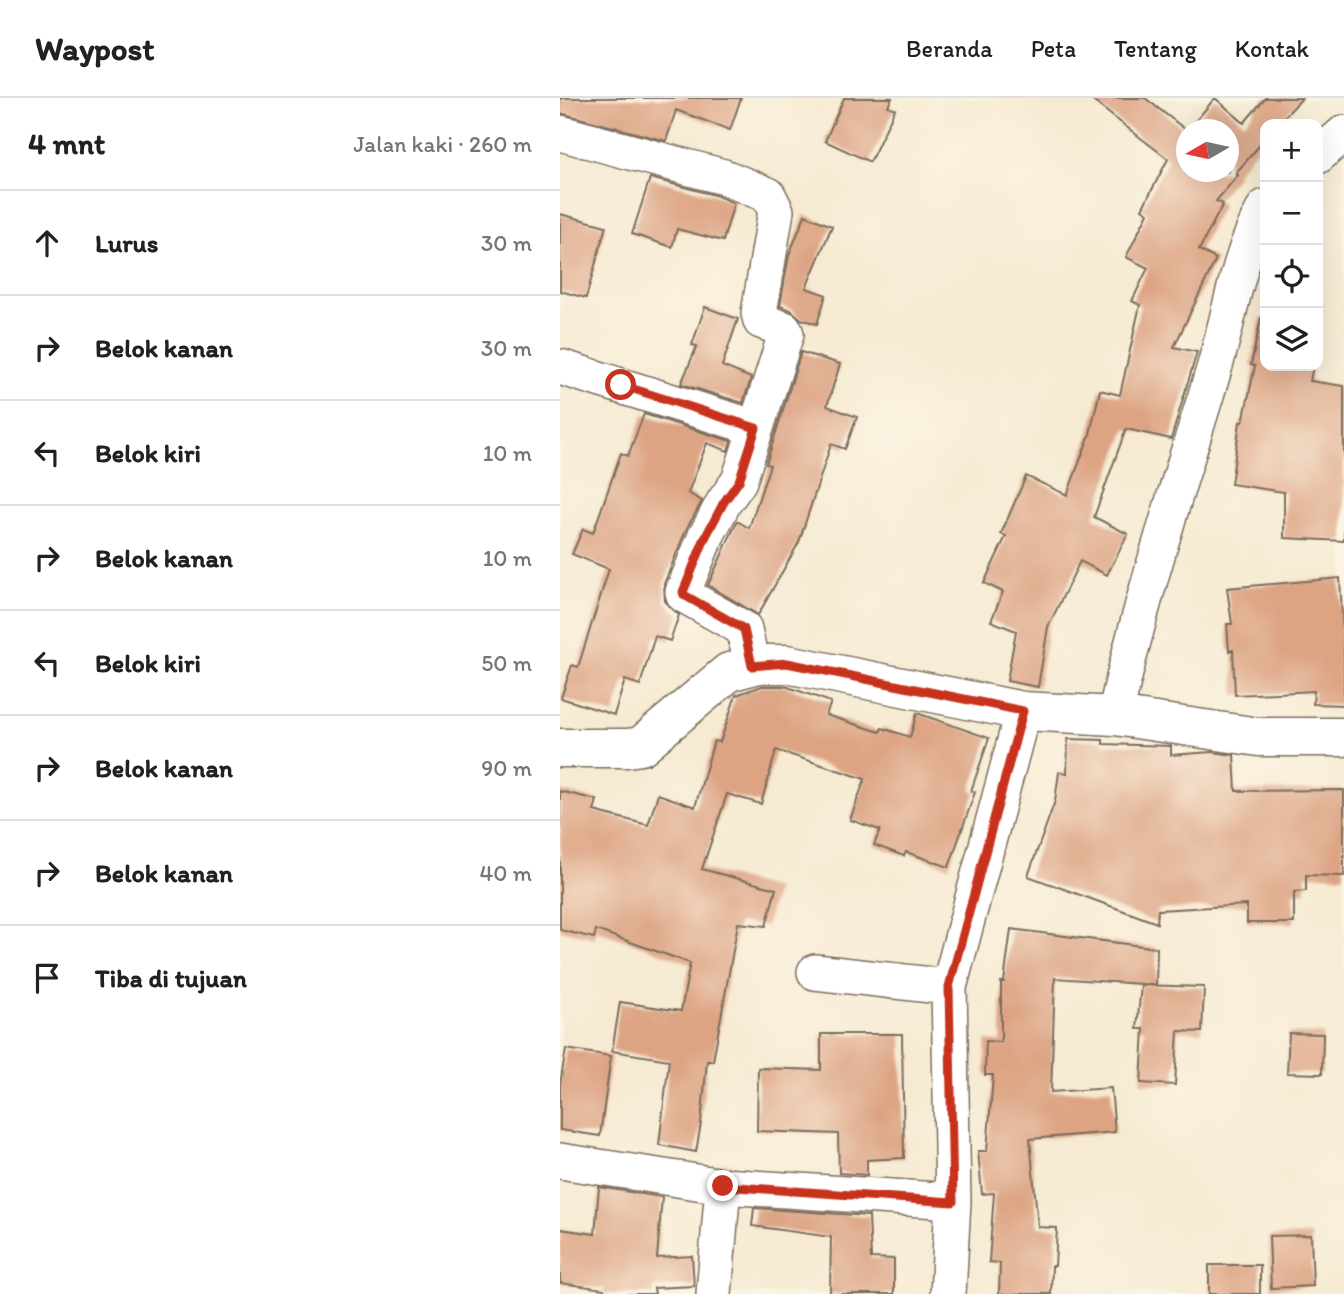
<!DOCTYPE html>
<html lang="id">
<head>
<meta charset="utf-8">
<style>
	body { margin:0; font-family:Itim,sans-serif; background:#f6f6f6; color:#202124 }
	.controls { position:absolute; right:21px; top:21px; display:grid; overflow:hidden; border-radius:14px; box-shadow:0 7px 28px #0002 }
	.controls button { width:63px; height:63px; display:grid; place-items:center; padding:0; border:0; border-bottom:2px solid #e0e0e0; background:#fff; color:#202124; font:35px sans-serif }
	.compass { position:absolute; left:616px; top:21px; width:63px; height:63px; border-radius:50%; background:#fff; box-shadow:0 7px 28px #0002; rotate:261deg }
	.stop { position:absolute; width:21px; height:21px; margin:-16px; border:5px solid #c8321e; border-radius:50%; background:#fff }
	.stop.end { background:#c8321e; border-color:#fff; box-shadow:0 2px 7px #0008 }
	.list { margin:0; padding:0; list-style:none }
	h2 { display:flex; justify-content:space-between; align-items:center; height:91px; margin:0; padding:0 28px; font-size:30px }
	h2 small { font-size:23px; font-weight:400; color:#757577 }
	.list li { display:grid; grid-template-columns:46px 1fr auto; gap:21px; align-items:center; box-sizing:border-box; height:105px; padding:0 28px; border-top:2px solid #e0e0e0 }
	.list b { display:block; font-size:26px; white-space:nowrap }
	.list em { font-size:23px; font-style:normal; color:#757577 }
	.icon { flex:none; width:38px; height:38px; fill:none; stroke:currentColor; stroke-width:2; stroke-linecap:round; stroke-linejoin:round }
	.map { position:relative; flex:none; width:784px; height:1196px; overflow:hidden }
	header { display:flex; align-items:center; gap:42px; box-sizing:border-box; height:98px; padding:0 35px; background:#fff; border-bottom:2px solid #e0e0e0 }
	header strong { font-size:33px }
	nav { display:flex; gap:38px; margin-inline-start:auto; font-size:24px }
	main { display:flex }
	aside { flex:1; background:#fff }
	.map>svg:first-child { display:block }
	.building { fill:#dda484 }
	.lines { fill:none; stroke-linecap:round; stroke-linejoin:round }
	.minor-casing { stroke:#7c6d5d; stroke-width:38 }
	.tertiary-casing { stroke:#7c6d5d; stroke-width:41 }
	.minor { stroke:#fff; stroke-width:35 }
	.tertiary { stroke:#fff; stroke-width:38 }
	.route { stroke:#c8321e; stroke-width:9 }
</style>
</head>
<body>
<header>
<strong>Waypost</strong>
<nav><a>Beranda</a><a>Peta</a><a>Tentang</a><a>Kontak</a></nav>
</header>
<main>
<aside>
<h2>4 mnt<small>Jalan kaki · 260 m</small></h2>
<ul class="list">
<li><svg class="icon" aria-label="ahead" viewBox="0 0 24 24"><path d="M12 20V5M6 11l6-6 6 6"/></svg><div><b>Lurus</b></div><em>30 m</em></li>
<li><svg class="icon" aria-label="right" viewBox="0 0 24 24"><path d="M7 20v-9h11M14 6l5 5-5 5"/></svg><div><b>Belok kanan</b></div><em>30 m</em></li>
<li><svg class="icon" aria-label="left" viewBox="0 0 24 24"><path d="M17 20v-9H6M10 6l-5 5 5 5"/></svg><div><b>Belok kiri</b></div><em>10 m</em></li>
<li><svg class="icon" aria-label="right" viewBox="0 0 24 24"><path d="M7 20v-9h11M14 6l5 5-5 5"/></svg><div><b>Belok kanan</b></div><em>10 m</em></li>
<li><svg class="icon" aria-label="left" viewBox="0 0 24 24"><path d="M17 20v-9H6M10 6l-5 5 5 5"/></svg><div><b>Belok kiri</b></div><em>50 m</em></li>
<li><svg class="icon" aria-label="right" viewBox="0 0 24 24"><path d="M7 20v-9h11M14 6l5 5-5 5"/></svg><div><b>Belok kanan</b></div><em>90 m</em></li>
<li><svg class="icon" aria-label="right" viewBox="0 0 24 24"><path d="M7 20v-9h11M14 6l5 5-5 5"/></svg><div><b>Belok kanan</b></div><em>40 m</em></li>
<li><svg class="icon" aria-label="arrive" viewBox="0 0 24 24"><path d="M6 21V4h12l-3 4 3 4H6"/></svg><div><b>Tiba di tujuan</b></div></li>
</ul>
</aside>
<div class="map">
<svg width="784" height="1196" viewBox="0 0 784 1196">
	<rect width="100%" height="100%" fill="#fcf5e5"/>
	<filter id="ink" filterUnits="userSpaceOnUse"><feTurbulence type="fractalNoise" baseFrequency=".0143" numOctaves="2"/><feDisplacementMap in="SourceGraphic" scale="14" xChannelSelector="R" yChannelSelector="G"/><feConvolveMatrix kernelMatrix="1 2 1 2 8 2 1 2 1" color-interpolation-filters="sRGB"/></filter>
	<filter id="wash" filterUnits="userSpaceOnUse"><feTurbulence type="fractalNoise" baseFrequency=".00686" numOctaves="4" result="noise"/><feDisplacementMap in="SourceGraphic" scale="28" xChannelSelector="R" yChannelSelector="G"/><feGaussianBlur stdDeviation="1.57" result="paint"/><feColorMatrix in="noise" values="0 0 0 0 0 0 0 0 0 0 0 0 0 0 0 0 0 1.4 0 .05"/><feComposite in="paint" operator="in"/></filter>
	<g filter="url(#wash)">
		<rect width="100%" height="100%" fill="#f6ead2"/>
		<g id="blocks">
			<path class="building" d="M0,0h181l-11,32 -54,-20 -10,31 -106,-28z
				M284,0h48l-4,8 7,3 -25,53 -45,-21z
				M529,0h56l41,32v42h42v-42h-40l27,-32 29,25 21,-25h37l-24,26h-13v15l-29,34 2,2 -22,26 7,3 -24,46 17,9 -42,88 23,5 -26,87 -45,-10 -32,88 34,17 -21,41 -27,-14 -32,66 -10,60 -31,-6 9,-50 -25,-10 12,-29 -19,-9 22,-47 -5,-2 25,-58 41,19 23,-61 10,-44 20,5 20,-90 -8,-4 16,-33 -22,-11 22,-44 -6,-4 26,-50z
				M90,80l68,18 16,7 -11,38 -46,-12 -5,18 -40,-13z
				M0,116l46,12 -20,72 -26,-7z
				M245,117l27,11 -26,62 20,7 -9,29 -16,-5 -10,-9 -11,-4 9,-51z
				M145,209l33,12 -16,47 29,12 -8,25 -62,-19 16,-38 -5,-1z
				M701,220l4,1v47h48l-3,15 34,5v155l-60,-3v-46l-53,-8 9,-62h3l12,-56 -4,-1z
				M241,254l39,12 -13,42 30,11 -12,32 -14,-5 -32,98 -41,73 -50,-30 29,-64 12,7 21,-63 -4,-1z
				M84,316l87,27 -3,10 -21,-8 -19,50 14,8 -16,29 -22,54 1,17 14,14 -9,26 -15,-5 -15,49 -15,-5 -11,35 -53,-17 11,-33 6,2 31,-98 -37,-15 11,-25 10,4 28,-80 7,3z
				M780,480l4,75v52l-31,-1 1,-13 -79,4 -2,-45 -4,1 -2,-27h5l-5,-36z
				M202,588h23l46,16 -5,13 54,17 2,-4 28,9 7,-24 72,25 -18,53 4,1 -26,75 -43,-15 -2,4 -30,-11 6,-15 -30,-10 15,-41 -89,-29 -15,54 -34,-10 -25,75 74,20 -10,37 -28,-3 -25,138h-6l-6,62 -5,29 -37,-7 10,-85 -57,-9 8,-49 61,9 9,-48 -94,-33 -2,8 -34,-8v-139l37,9 -3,11 54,14 10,-31 37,13 19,-66 6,1 16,-47z
				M508,641l35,1v4l68,2v9l41,-3 22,3 2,36 108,-1v86l-38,-1v16l-12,1v31h-47v-18l-89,5 -1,13 -129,-47 27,-75 4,-29 8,1z
				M451,831l146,19 -1,37 -101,-7 -4,114 60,-4 4,44 -85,7 8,88 19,1 -2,38h-3l-1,28h-52l1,-31 -11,-1 5,-69 -12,1 -4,-43h9l6,-76h-8l1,-34 15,1v-60h3z
				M581,887l63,2 -2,45 -24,-1 -3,54 -34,-2 3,-54h-7z
				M729,935l34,1 -1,40 -35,-1z
				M261,936h81l2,124 -37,2v15l-28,-2 -1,-39 -81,-3 1,-63 63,2z
				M6,951l45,7 -11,80 -40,-6v-46z
				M39,1089l63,10 -5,61 35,-2 2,30 -40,2 1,6h-51v-5l-44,-6v-54l35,5z
				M194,1110l115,8 2,42 23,1v35h-64l1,-57 -79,-11z
				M751,1137l2,51 -42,2 -2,-52z
				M649,1167h51v29h-51z"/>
		</g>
	</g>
	<g filter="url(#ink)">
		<use href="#blocks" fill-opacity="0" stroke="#7c6d5d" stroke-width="2"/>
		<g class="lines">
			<g class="minor-casing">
				<path id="minor" d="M0,35l164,44 44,18 8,16 -17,102 2,8 23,8 2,5 -47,147 -15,21 -19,36 -22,54 1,3 60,34 8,37
					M758,58l26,-23
					M0,269l196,61
					M555,618c26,-118 64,-232 99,-347 16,-54 24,-113 51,-162
					M255,874l134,15
					M0,1063l163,25 230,15
					M154,1196l9,-108
					M388,1196l5,-93 -4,-214 74,-276"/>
			</g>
			<g class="tertiary-casing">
				<path id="tertiary" d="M0,650h67l14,-2 88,-74 30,-8h28l236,47 92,5 144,21h85"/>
			</g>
			<use href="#minor" class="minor"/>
			<use href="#tertiary" class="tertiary"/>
		</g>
	</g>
	<g class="lines" filter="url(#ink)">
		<path class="route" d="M61,287l135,43 -17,53 -15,21 -19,36 -22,54 1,3 60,34 8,37 35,-3 236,48 -74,276 4,215 -230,-16"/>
	</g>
</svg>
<div class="controls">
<button>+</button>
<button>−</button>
<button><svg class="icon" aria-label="locate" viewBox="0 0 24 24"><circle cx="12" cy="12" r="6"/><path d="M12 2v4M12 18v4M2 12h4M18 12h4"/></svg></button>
<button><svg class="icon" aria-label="layers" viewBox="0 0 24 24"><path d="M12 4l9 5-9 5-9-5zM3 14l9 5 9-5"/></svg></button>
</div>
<svg class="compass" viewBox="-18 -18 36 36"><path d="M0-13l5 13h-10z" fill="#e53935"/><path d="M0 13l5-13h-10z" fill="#757577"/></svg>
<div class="stop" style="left:61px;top:287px"></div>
<div class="stop end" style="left:163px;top:1088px"></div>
</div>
</main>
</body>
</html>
